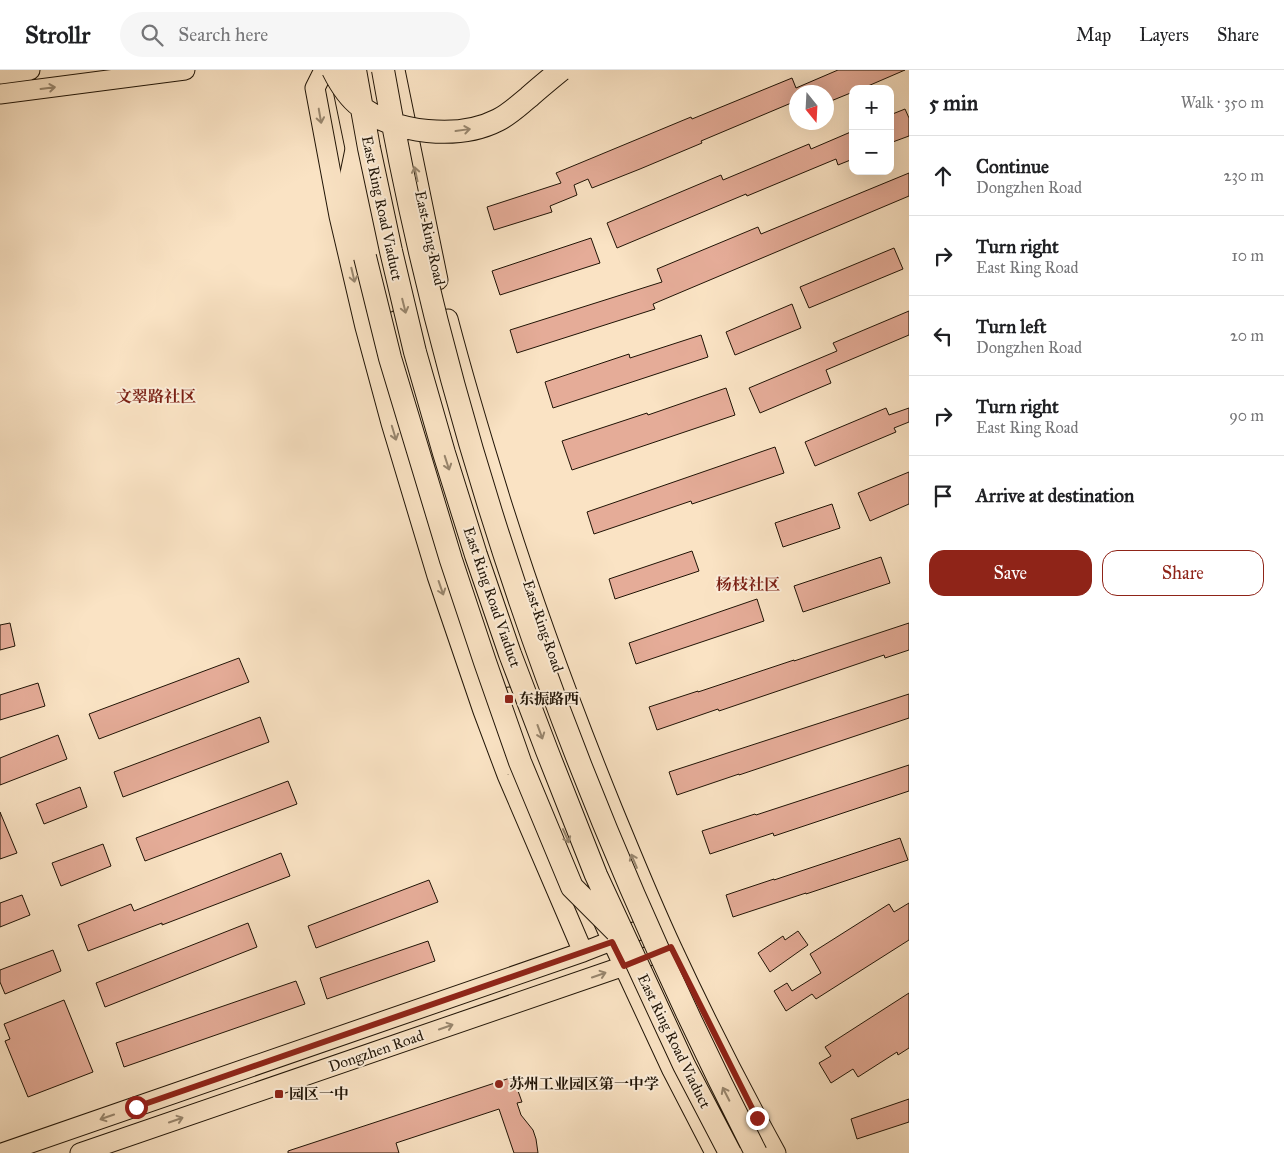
<!DOCTYPE html>
<html lang="en">
<head>
<meta charset="utf-8">
<style>
	body { margin:0; font-family:"IM FELL Great Primer","Noto Serif SC",serif; background:#f6f6f6; color:#202124 }
	.controls { position:absolute; right:15px; top:15px; display:grid; overflow:hidden; border-radius:10px; box-shadow:0 5px 20px #0002 }
	.controls button { width:45px; height:45px; display:grid; place-items:center; padding:0; border:0; border-bottom:1px solid #e0e0e0; background:#fff; color:#202124; font:25px sans-serif }
	.compass { position:absolute; left:789px; top:15px; width:45px; height:45px; border-radius:50%; background:#fff; box-shadow:0 5px 20px #0002; rotate:162deg }
	.stop { position:absolute; width:15px; height:15px; margin:-11px; border:4px solid #8f2418; border-radius:50%; background:#fff }
	.stop.end { background:#8f2418; border-color:#fff; box-shadow:0 1px 5px #0008 }
	.list { margin:0; padding:0; list-style:none }
	h2 { display:flex; justify-content:space-between; align-items:center; height:65px; margin:0; padding:0 20px; font-size:21px }
	h2 small { font-size:16px; font-weight:400; color:#757577 }
	.list li { display:grid; grid-template-columns:32px 1fr auto; gap:15px; align-items:center; box-sizing:border-box; height:80px; padding:0 20px; border-top:1px solid #e0e0e0 }
	.list b { display:block; font-size:19px; white-space:nowrap }
	.list p { margin:0; font-size:16px; white-space:nowrap; color:#757577 }
	.list em { font-size:16px; font-style:normal; color:#757577 }
	.actions { display:flex; gap:10px; padding:15px 20px }
	.actions a { flex:1; padding:11px 0; border:1px solid #8f2418; border-radius:15px; text-align:center; font-size:18px; color:#8f2418 }
	.actions .main { background:#8f2418; color:#fff }
	.icon { flex:none; width:28px; height:28px; fill:none; stroke:currentColor; stroke-width:2; stroke-linecap:round; stroke-linejoin:round }
	.map { position:relative; flex:none; width:909px; height:1083px; overflow:hidden }
	header { display:flex; align-items:center; gap:30px; box-sizing:border-box; height:70px; padding:0 25px; background:#fff; border-bottom:1px solid #e0e0e0 }
	header strong { font-size:24px }
	nav { display:flex; gap:28px; margin-inline-start:auto; font-size:18px }
	.search { width:350px; height:45px; background:#f6f6f6; display:flex; align-items:center; gap:12px; box-sizing:border-box; padding:0 18px; border-radius:28px; color:#757577; font-size:19px }
	main { display:flex }
	aside { flex:1; background:#fff }
	.map>svg:first-child { display:block }
	.building { fill:#e5ac98; stroke:#201406 }
	.lines { fill:none; stroke-linecap:round; stroke-linejoin:round }
	.major-casing { stroke:#201406; stroke-width:21 }
	.highway-casing { stroke:#201406; stroke-width:24 }
	.major { stroke:#fae3c4; stroke-width:19 }
	.highway { stroke:#fae3c4; stroke-width:22 }
	.highway-bridge-casing { stroke:#201406; stroke-width:24; stroke-linecap:butt }
	.highway-bridge { stroke:#fae3c4; stroke-width:22 }
	.oneway { stroke:#98866e }
	.route { stroke:#8f2418; stroke-width:6 }
	.poi-dot { fill:#8f2418; stroke:#fcedd9; stroke-width:2 }
	.labels { text-anchor:middle; stroke-width:4; stroke-linejoin:round; paint-order:stroke }
	.street-label { font-size:15px; fill:#201406; stroke:#fcedd9 }
	.poi-label { font-size:15px; font-weight:bold; fill:#201406; stroke:#fcedd9; text-anchor:start }
	.neighbourhood-label { font-size:16px; font-weight:bold; fill:#7a1f14; stroke:#fcedd9 }
</style>
</head>
<body>
<header>
<strong>Strollr</strong>
<div class="search"><svg class="icon" aria-label="search" viewBox="0 0 24 24"><circle cx="10" cy="10" r="6"/><path d="M15 15l6 6"/></svg>Search here</div>
<nav><a>Map</a><a>Layers</a><a>Share</a></nav>
</header>
<main>
<div class="map">
<svg width="909" height="1083" viewBox="0 0 909 1083">
	<rect width="100%" height="100%" fill="#fae3c4"/>
	<filter id="stains"><feTurbulence type="fractalNoise" baseFrequency=".004" numOctaves="4"/><feColorMatrix values="0 0 0 0 .2 0 0 0 0 .09 0 0 0 0 .02 0 0 0 .5 -.17"/></filter>
	<radialGradient id="worn" r=".72"><stop offset=".6" stop-color="#630" stop-opacity="0"/><stop offset="1" stop-color="#630" stop-opacity=".3"/></radialGradient>
	<path class="building" d="M838,0h67l-44,19h-8v3l-27,11v-11h-30v9l-95,40 1,2 -62,26 -48,19 -4,-9 -14,6 3,10 -27,11 2,6 -58,18 -7,-23 74,-24 -5,-10 135,-56 1,2 100,-41 4,10z
		M905,39l4,9v18l-19,7v-28z
		M853,61v28l-15,6 -2,-6 -89,37 -1,-2 -129,54 -10,-25 114,-48 2,5 86,-36 2,5z
		M909,103v23l-256,108 2,5 -138,44 -7,-23 152,-48 -5,-13 101,-42 3,7z
		M591,168l9,25 -100,32 -8,-24z
		M894,178l9,21 -94,39 -9,-21z
		M792,234l9,24 -66,27 -9,-23z
		M909,241v24l-83,35 5,13 -71,30 -11,-25 88,-37 -4,-8z
		M701,265l7,22 -155,51 -8,-26 84,-28 1,4z
		M726,318l9,27 -163,55 -10,-29 85,-28 1,2z
		M886,338l3,7 20,-7v14l-15,6 2,4 -81,34 -10,-24z
		M775,377l9,26 -92,31 -1,-3 -97,33 -7,-22z
		M909,402v32l-39,17 -12,-28z
		M832,434l8,24 -57,19 -8,-24z
		M692,481l7,20 -84,28 -6,-20z
		M881,487l9,26 -87,29 -9,-26z
		M757,529l7,22 -128,43 -7,-21z
		M10,553l5,23 -15,4v-25z
		M909,553v27l-24,8 -1,-3 -165,56 -1,-2 -61,21 -8,-23 49,-16v1l96,-32v1z
		M239,588l10,24 -150,57 -10,-25z
		M38,613l7,23 -45,14v-25z
		M909,624v24l-170,57v-1l-62,21 -8,-23z
		M260,647l9,25 -146,55 -9,-25z
		M58,665l9,24 -67,26v-27z
		M909,695v26l-135,45 -1,-3 -63,21 -8,-23 53,-17 1,1z
		M288,711l9,23 -152,57 -9,-23z
		M80,717l7,20 -43,17 -8,-20z
		M0,742l17,41 -17,6z
		M900,768l8,22 -102,34v-1l-73,24 -7,-22 48,-16v1z
		M103,774l8,22 -50,20 -9,-23z
		M281,783l9,23 -128,49v-2l-74,28 -10,-26 53,-21 3,7z
		M429,810l9,22 -122,46 -8,-22z
		M22,825l8,20 -30,12v-24z
		M909,833v37l-93,59 -4,-5 -26,17 -12,-20 13,-8 5,8 29,-18 -11,-19 79,-50 5,8z
		M248,853l9,24 -152,60 -9,-24z
		M798,861l10,14 -38,27 -12,-19 25,-17 2,4z
		M428,871l7,20 -108,38 -7,-21z
		M53,880l8,21 -56,23 -5,-12v-12z
		M296,911l9,23 -181,63 -8,-24z
		M909,923v55l-11,7 -1,-3 -39,25 -5,-8 -22,14 -12,-20 12,-7 -6,-9z
		M64,930l29,72 -65,25 -23,-56 5,-2 -6,-15z
		M513,1007l9,25 -5,1 4,12 12,15 3,9 2,14h-24l-15,-44 -103,34 3,10h-111v-2z
		M909,1029v23l-52,17 -6,-20z"/>
	<g class="lines">
		<g class="major-casing">
			<path id="major" d="M324,0l-9,18 24,128 26,111 26,96 46,153 46,135 24,64 76,177
				M395,0l43,210
				M0,4l30,-4
				M342,15l45,218
				M0,24l185,-24
				M448,249c16,61 34,121 53,182 33,105 71,208 112,309 19,46 38,93 59,138 32,69 67,138 104,205
				M509,627l22,61 81,183 60,129 43,83
				M2,1083l581,-201 77,-30
				M80,1083l544,-187 47,-19"/>
		</g>
		<g class="highway-casing">
			<path id="highway" d="M356,82l-6,29 15,76"/>
		</g>
		<use href="#major" class="major"/>
		<use href="#highway" class="highway"/>
		<g class="highway-bridge-casing">
			<path id="highway-bridge" d="M333,0c7,14 15,27 27,36 35,28 99,34 138,14 12,-6 21,-15 31,-23 10,-9 21,-18 32,-27
				M355,0l14,78 22,103 24,101 29,101 32,102 34,99 37,97 49,124 88,190 46,88
				M383,0c66,378 198,742 373,1083
				M365,187l25,101 61,202 34,102 35,100 52,125 44,44"/>
		</g>
		<use href="#highway-bridge" class="highway-bridge"/>
	</g>
	<defs><path id="oneway-shaft" d="M-6 0H5M1.5-3L5.5 0L1.5 3" fill="none" stroke-width="1.6" stroke-linecap="round" stroke-linejoin="round" transform="scale(1.25)"/></defs>
	<g class="oneway">
		<use href="#oneway-shaft" transform="translate(48 18) rotate(-7)"/>
		<use href="#oneway-shaft" transform="translate(320 46) rotate(80)"/>
		<use href="#oneway-shaft" transform="translate(463 60) rotate(-8)"/>
		<use href="#oneway-shaft" transform="translate(416 104) rotate(-102)"/>
		<use href="#oneway-shaft" transform="translate(353 205) rotate(77)"/>
		<use href="#oneway-shaft" transform="translate(404 236) rotate(76)"/>
		<use href="#oneway-shaft" transform="translate(394 363) rotate(73)"/>
		<use href="#oneway-shaft" transform="translate(447 393) rotate(72)"/>
		<use href="#oneway-shaft" transform="translate(441 518) rotate(71)"/>
		<use href="#oneway-shaft" transform="translate(540 662) rotate(70)"/>
		<use href="#oneway-shaft" transform="translate(566 766) rotate(66)"/>
		<use href="#oneway-shaft" transform="translate(634 791) rotate(-113)"/>
		<use href="#oneway-shaft" transform="translate(599 905) rotate(-19)"/>
		<use href="#oneway-shaft" transform="translate(446 957) rotate(-19)"/>
		<use href="#oneway-shaft" transform="translate(726 1024) rotate(-117)"/>
		<use href="#oneway-shaft" transform="translate(107 1047) rotate(161)"/>
		<use href="#oneway-shaft" transform="translate(176 1050) rotate(-19)"/>
	</g>
	<g class="lines">
		<path class="route" d="M136,1037l476,-165 12,24 47,-19 86,171"/>
	</g>
	<g class="poi-dot">
		<rect x="504" y="624" width="10" height="10" rx="2.5"/>
		<circle cx="499" cy="1014" r="5"/>
		<rect x="274" y="1019" width="10" height="10" rx="2.5"/>
	</g>
	<g class="labels">
		<g class="street-label">
			<text transform="translate(382 138) rotate(78)" y="5">East Ring Road Viaduct</text>
			<text transform="translate(430 168) rotate(78)" y="5">East Ring Road</text>
			<text transform="translate(492 527) rotate(71)" y="5">East Ring Road Viaduct</text>
			<text transform="translate(543 556) rotate(71)" y="5">East Ring Road</text>
			<text transform="translate(674 971) rotate(64)" y="5">East Ring Road Viaduct</text>
			<text transform="translate(376 981) rotate(-19)" y="5">Dongzhen Road</text>
		</g>
		<g class="poi-label">
			<text x="519" y="634">东振路西</text>
			<text x="509" y="1019">苏州工业园区第一中学</text>
			<text x="289" y="1029">园区一中</text>
		</g>
		<g class="neighbourhood-label">
			<text x="156" y="332">文翠路社区</text>
			<text x="748" y="520">杨枝社区</text>
		</g>
	</g>
	<rect width="100%" height="100%" filter="url(#stains)"/>
	<rect width="100%" height="100%" fill="url(#worn)"/>
</svg>
<div class="controls">
<button>+</button>
<button>−</button>
</div>
<svg class="compass" viewBox="-18 -18 36 36"><path d="M0-13l5 13h-10z" fill="#e53935"/><path d="M0 13l5-13h-10z" fill="#757577"/></svg>
<div class="stop" style="left:136px;top:1037px"></div>
<div class="stop end" style="left:757px;top:1048px"></div>
</div>
<aside>
<h2>5 min<small>Walk · 350 m</small></h2>
<ul class="list">
<li><svg class="icon" aria-label="ahead" viewBox="0 0 24 24"><path d="M12 20V5M6 11l6-6 6 6"/></svg><div><b>Continue</b><p>Dongzhen Road</p></div><em>230 m</em></li>
<li><svg class="icon" aria-label="right" viewBox="0 0 24 24"><path d="M7 20v-9h11M14 6l5 5-5 5"/></svg><div><b>Turn right</b><p>East Ring Road</p></div><em>10 m</em></li>
<li><svg class="icon" aria-label="left" viewBox="0 0 24 24"><path d="M17 20v-9H6M10 6l-5 5 5 5"/></svg><div><b>Turn left</b><p>Dongzhen Road</p></div><em>20 m</em></li>
<li><svg class="icon" aria-label="right" viewBox="0 0 24 24"><path d="M7 20v-9h11M14 6l5 5-5 5"/></svg><div><b>Turn right</b><p>East Ring Road</p></div><em>90 m</em></li>
<li><svg class="icon" aria-label="arrive" viewBox="0 0 24 24"><path d="M6 21V4h12l-3 4 3 4H6"/></svg><div><b>Arrive at destination</b></div></li>
</ul>
<div class="actions"><a class="main">Save</a><a>Share</a></div>
</aside>
</main>
</body>
</html>
